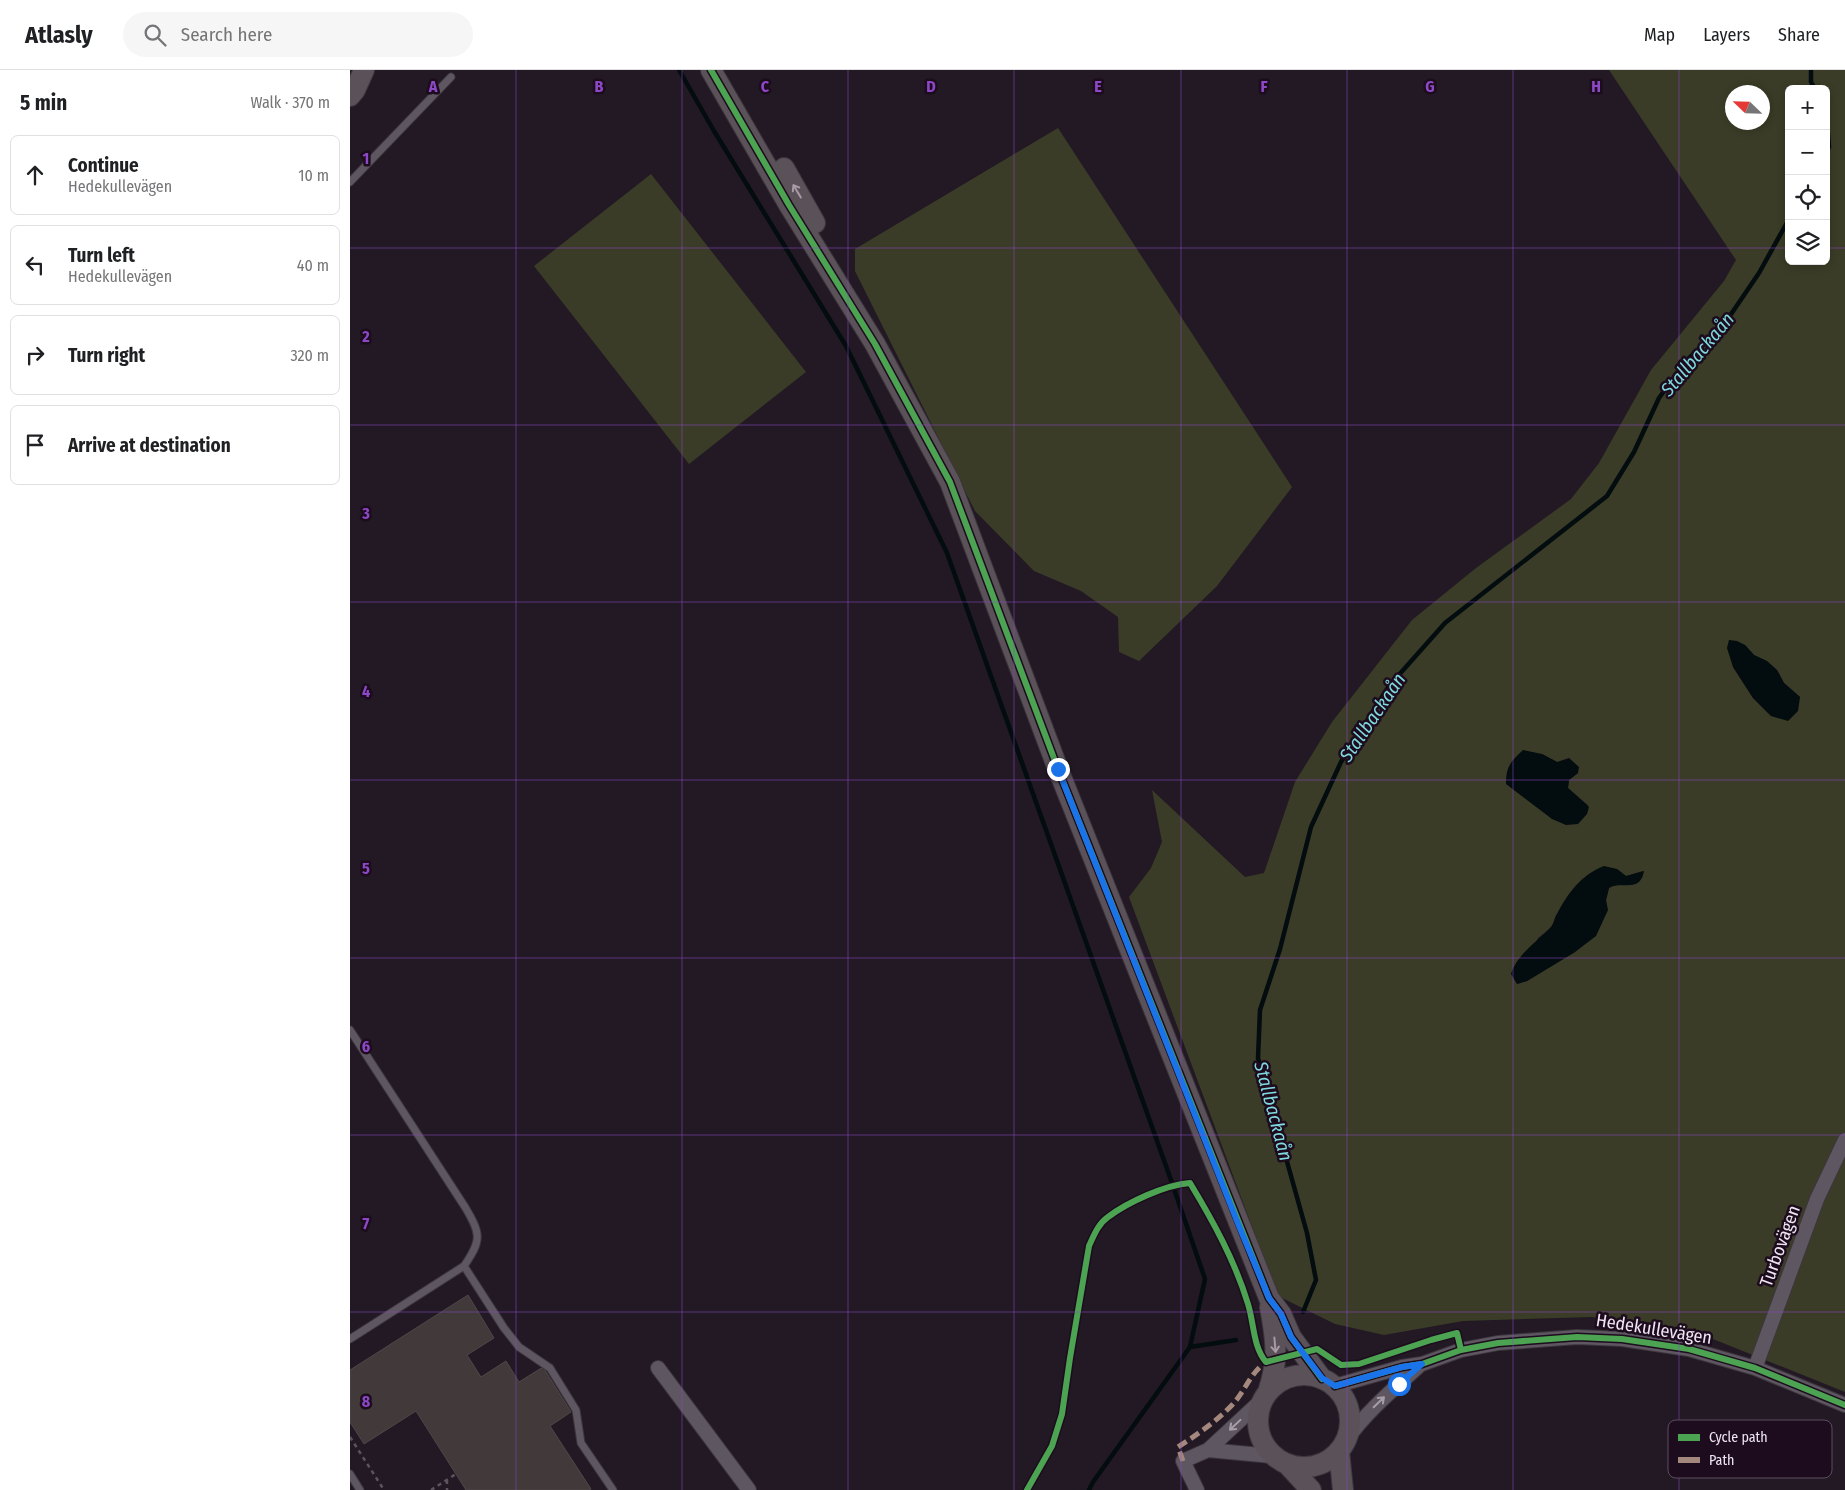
<!DOCTYPE html>
<html lang="en">
<head>
<meta charset="utf-8">
<style>
	body { margin:0; font-family:"Fira Sans Condensed",sans-serif; background:#f6f6f6; color:#202124 }
	.controls { position:absolute; right:15px; top:15px; display:grid; overflow:hidden; border-radius:8px; box-shadow:0 2px 8px #0003 }
	.controls button { width:45px; height:45px; display:grid; place-items:center; padding:0; border:0; border-bottom:1px solid #e0e0e0; background:#fff; color:#202124; font:25px sans-serif }
	.compass { position:absolute; left:1375px; top:15px; width:45px; height:45px; border-radius:50%; background:#fff; box-shadow:0 2px 8px #0003; rotate:293deg }
	.stop { position:absolute; width:15px; height:15px; margin:-11px; border:4px solid #1a73e8; border-radius:50%; background:#fff }
	.stop.end { background:#1a73e8; border-color:#fff; box-shadow:0 1px 5px #0008 }
	.list { margin:0; padding:0; list-style:none }
	h2 { display:flex; justify-content:space-between; align-items:center; height:65px; margin:0; padding:0 20px; font-size:21px }
	h2 small { font-size:16px; font-weight:400; color:#757577 }
	.list li { display:grid; grid-template-columns:32px 1fr auto; gap:15px; align-items:center; box-sizing:border-box; height:80px; margin:0 10px 10px; padding:0 10px; border:1px solid #e0e0e0; border-radius:8px }
	.list b { display:block; font-size:19px; white-space:nowrap }
	.list p { margin:0; font-size:16px; white-space:nowrap; color:#757577 }
	.list em { font-size:16px; font-style:normal; color:#757577 }
	.icon { flex:none; width:28px; height:28px; fill:none; stroke:currentColor; stroke-width:2; stroke-linecap:round; stroke-linejoin:round }
	.map { position:relative; flex:none; width:1495px; height:1420px; overflow:hidden }
	header { display:flex; align-items:center; gap:30px; box-sizing:border-box; height:70px; padding:0 25px; background:#fff; border-bottom:1px solid #e0e0e0 }
	header strong { font-size:24px }
	nav { display:flex; gap:28px; margin-inline-start:auto; font-size:18px }
	.search { width:350px; height:45px; background:#f6f6f6; display:flex; align-items:center; gap:12px; box-sizing:border-box; padding:0 18px; border-radius:28px; color:#757577; font-size:19px }
	main { display:flex }
	aside { flex:1; background:#fff }
	.map>svg:first-child { display:block }
	.green { fill:#3a3c27; fill-rule:evenodd }
	.water { fill:#030c0e }
	.lines { fill:none; stroke-linecap:round; stroke-linejoin:round }
	.stream { stroke:#030c0e; stroke-width:4.5 }
	.building { fill:#42393b; stroke:#4f4747 }
	.lane-casing { stroke:#3d363e; stroke-width:9 }
	.street-casing { stroke:#3d363e; stroke-width:16 }
	.secondary-casing { stroke:#3d363e; stroke-width:22 }
	.path { stroke:#5b545c; stroke-width:2.5; stroke-dasharray:4 4; stroke-linecap:butt }
	.lane { stroke:#5e5660; stroke-width:7 }
	.street { stroke:#5e5660; stroke-width:14 }
	.secondary { stroke:#5b5159; stroke-width:20 }
	.quiet { stroke:#a5887d; stroke-width:5; stroke-dasharray:10 5; stroke-linecap:butt }
	.cycleway-casing { stroke:#1c0c1e; stroke-width:9 }
	.cycleway { stroke:#4ca352; stroke-width:6 }
	.oneway { stroke:#a69ba6 }
	.oneway2 { stroke:#a89eaa }
	.route { stroke:#1a73e8; stroke-width:6 }
	.grid { fill:none; stroke:#8d48c7; stroke-width:1; stroke-opacity:0.55 }
	.labels { text-anchor:middle; stroke-width:5; stroke-linejoin:round; paint-order:stroke }
	.street-label { font-size:18px; fill:#f1e5f3; stroke:#1c0c1e }
	.water-label { font-size:19px; font-style:italic; fill:#7fd9de; stroke:#1c0c1e }
	.key { fill:#1c0c1e; stroke:#5c4d5e; stroke-width:1 }
	.key-label { font-size:14px; fill:#f1e5f3 }
	.grid-label { font-size:16px; text-anchor:middle; font-weight:bold; fill:#8d48c7; stroke:#1c0c1e; stroke-width:5; stroke-linejoin:round; paint-order:stroke }
</style>
</head>
<body>
<header>
<strong>Atlasly</strong>
<div class="search"><svg class="icon" aria-label="search" viewBox="0 0 24 24"><circle cx="10" cy="10" r="6"/><path d="M15 15l6 6"/></svg>Search here</div>
<nav><a>Map</a><a>Layers</a><a>Share</a></nav>
</header>
<main>
<aside>
<h2>5 min<small>Walk · 370 m</small></h2>
<ul class="list">
<li><svg class="icon" aria-label="ahead" viewBox="0 0 24 24"><path d="M12 20V5M6 11l6-6 6 6"/></svg><div><b>Continue</b><p>Hedekullevägen</p></div><em>10 m</em></li>
<li><svg class="icon" aria-label="left" viewBox="0 0 24 24"><path d="M17 20v-9H6M10 6l-5 5 5 5"/></svg><div><b>Turn left</b><p>Hedekullevägen</p></div><em>40 m</em></li>
<li><svg class="icon" aria-label="right" viewBox="0 0 24 24"><path d="M7 20v-9h11M14 6l5 5-5 5"/></svg><div><b>Turn right</b></div><em>320 m</em></li>
<li><svg class="icon" aria-label="arrive" viewBox="0 0 24 24"><path d="M6 21V4h12l-3 4 3 4H6"/></svg><div><b>Arrive at destination</b></div></li>
</ul>
</aside>
<div class="map">
<svg width="1495" height="1420" viewBox="0 0 1495 1420">
	<rect width="100%" height="100%" fill="#221924"/>
	<path class="green" d="M1259,0h236v1322l-132,-53 -121,-22 -129,4 -79,14 -49,-11 -57,-28 -149,-399 22,-29 11,-26 -10,-52 93,87 19,-4 31,-91 37,-60 80,-102 64,-52 95,-69 28,-36 52,-93 73,-89 12,-21zM1439,19h37v172h-37zM1382,22h30v30h-30zM1395,575l9,10 12,6 11,9 7,13 16,14 -29,19 -18,-18 -20,-31zM1192,684l36,19 -9,7 -1,8 21,18 -83,-22zM1267,799l9,7 17,-5 -11,14 -17,-1 -6,4 -3,12 1,10 -32,42 -48,29 -10,3 21,-46 14,-11 4,-12z
		M708,58l234,359 -75,99 -78,75 -20,-9 -1,-35 -37,-26 -47,-20 -59,-60 -120,-240v-22z
		M301,104l155,198 -117,92 -155,-198z"/>
	<path class="water" d="M1379,570l8,1 8,4 9,10 13,6 10,9 7,13 16,14 -2,14 -10,10 -17,-5 -18,-18 -20,-31 -6,-19z
		M1173,680l19,4 15,8 12,-4 10,9 -1,6 -9,7 -1,8 21,19 -2,7 -9,10 -12,1 -14,-6 -46,-35c0,-17 4,-22 17,-34z
		M1254,796l13,3 9,7 18,-5c-4,23 -23,9 -35,17l-3,12 2,10 -12,26 -21,16 -48,29 -10,3 -6,-10c6,-20 26,-32 39,-46 4,-4 4,-9 7,-14 11,-21 24,-39 47,-48z"/>
	<g class="lines">
		<path class="stream" d="M329,0l35,61 132,215 101,207 224,627 34,99 -15,68 -97,135 -4,8
			M1461,0v12l4,7
			M1476,41l3,36 -3,6
			M953,1242l13,-32 -9,-47 -49,-175 2,-48 20,-61 31,-122 30,-65 48,-76 56,-63 162,-127 27,-44 25,-54 26,-36 38,-36 36,-53 30,-54
			M840,1277l46,-7"/>
	</g>
	<path class="building" d="M118,1225l26,43 -27,17 14,22 25,-16 13,21 24,-15 28,45 -21,14 41,63 -2,1h-123l-50,-79 -52,33 -14,-22v-52z"/>
	<g class="lines">
		<g class="lane-casing">
			<path id="lane" d="M0,112l101,-105
				M0,960l115,177c16,27 17,33 -1,59l-114,73
				M114,1196l40,62 15,19 31,21 26,42 5,33 32,47
				M0,1404l10,16"/>
		</g>
		<g class="street-casing">
			<path id="street" d="M308,1298l91,122
				M1405,1298l62,-169 28,-59
				M985,1316l67,-19 20,-3 39,-14 37,-7 79,-6 45,2 67,10 66,19 90,37
				M997,1369c21,-29 48,-51 74,-75
				M858,1380l64,6
				M847,1420l-14,-29 25,-11 55,-51"/>
		</g>
		<g class="secondary-casing">
			<path id="secondary" d="M361,0l78,135 86,139 75,138 108,287 211,529 12,16 10,23 31,42
				M0,26l5,-6 9,-20
				M434,98l31,55
				M908 1351a46 46 0 1 1 92 0a46 46 0 1 1-92 0Z
				M918,1322c11,-32 8,-52 2,-85
				M989,1381l4,39
				M937,1394l24,26"/>
		</g>
		<path class="path" d="M0,1367l34,53
			M97,1410v10
			M81,1420l25,-16"/>
		<use href="#lane" class="lane"/>
		<use href="#street" class="street"/>
		<use href="#secondary" class="secondary"/>
		<path class="quiet" d="M833,1391l-5,-14c20,-13 39,-26 55,-43 12,-13 18,-32 33,-42"/>
		<g class="cycleway-casing">
			<path id="cycleway" d="M361,0l78,135 86,139 75,138 108,287 211,529 12,16 10,23 31,42
				M985,1316l67,-19 20,-3 39,-14 37,-7 79,-6 45,2 67,10 66,19 90,37
				M677,1420l25,-44 10,-32 8,-56 19,-112c5,-11 9,-22 19,-29 20,-15 57,-32 82,-34 23,38 45,78 58,121 6,19 5,43 18,58l51,-13 24,16 18,-1 72,-24 26,-7 4,17"/>
		</g>
		<use href="#cycleway" class="cycleway"/>
	</g>
	<defs><path id="oneway-shaft" d="M-6 0H5M1.5-3L5.5 0L1.5 3" fill="none" stroke-width="1.6" stroke-linecap="round" stroke-linejoin="round" transform="scale(1.25)"/></defs>
	<g class="oneway">
		<use href="#oneway-shaft" transform="translate(447 121) rotate(-121)"/>
		<use href="#oneway-shaft" transform="translate(925 1275) rotate(85)"/>
	</g>
	<g class="oneway2">
		<use href="#oneway-shaft" transform="translate(1029 1332) rotate(-44)"/>
		<use href="#oneway-shaft" transform="translate(885 1355) rotate(137)"/>
	</g>
	<g class="lines">
		<path class="route" d="M708,699l181,457 30,72 12,16 10,23 31,41 13,8 67,-19 20,-3 -23,20"/>
	</g>
	<path class="grid" d="M166,0v1420M332,0v1420M498,0v1420M664,0v1420M831,0v1420M997,0v1420M1163,0v1420M1329,0v1420M0,178h1439M1476,178h19M0,355h1495M0,532h1495M0,710h1495M0,888h1495M0,1065h1495M0,1242h1495"/>
	<g class="labels">
		<g class="street-label">
			<text transform="translate(1430 1176) rotate(-70)" y="6">Turbovägen</text>
			<text transform="translate(1304 1259) rotate(9)" y="6">Hedekullevägen</text>
		</g>
		<g class="water-label">
			<text transform="translate(1347 284) rotate(-50)" y="7">Stallbackaån</text>
			<text transform="translate(1022 647) rotate(-56)" y="7">Stallbackaån</text>
			<text transform="translate(924 1041) rotate(75)" y="7">Stallbackaån</text>
		</g>
	</g>
	<rect x="1318" y="1350" width="164" height="58" rx="8" class="key"/>
	<rect x="1328" y="1364" width="22" height="7" fill="#4ca352"/>
	<rect x="1328" y="1387" width="22" height="6" fill="#a5887d"/>
	<g class="key-label">
		<text x="1359" y="1372">Cycle path</text>
		<text x="1359" y="1395">Path</text>
	</g>
	<g class="grid-label">
		<text x="83" y="22">A</text>
		<text x="249" y="22">B</text>
		<text x="415" y="22">C</text>
		<text x="581" y="22">D</text>
		<text x="748" y="22">E</text>
		<text x="914" y="22">F</text>
		<text x="1080" y="22">G</text>
		<text x="1246" y="22">H</text>
		<text x="16" y="94">1</text>
		<text x="16" y="272">2</text>
		<text x="16" y="449">3</text>
		<text x="16" y="627">4</text>
		<text x="16" y="804">5</text>
		<text x="16" y="982">6</text>
		<text x="16" y="1159">7</text>
		<text x="16" y="1337">8</text>
	</g>
</svg>
<div class="controls">
<button>+</button>
<button>−</button>
<button><svg class="icon" aria-label="locate" viewBox="0 0 24 24"><circle cx="12" cy="12" r="6"/><path d="M12 2v4M12 18v4M2 12h4M18 12h4"/></svg></button>
<button><svg class="icon" aria-label="layers" viewBox="0 0 24 24"><path d="M12 4l9 5-9 5-9-5zM3 14l9 5 9-5"/></svg></button>
</div>
<svg class="compass" viewBox="-18 -18 36 36"><path d="M0-13l5 13h-10z" fill="#e53935"/><path d="M0 13l5-13h-10z" fill="#757577"/></svg>
<div class="stop" style="left:1049px;top:1314px"></div>
<div class="stop end" style="left:708px;top:699px"></div>
</div>
</main>
</body>
</html>
